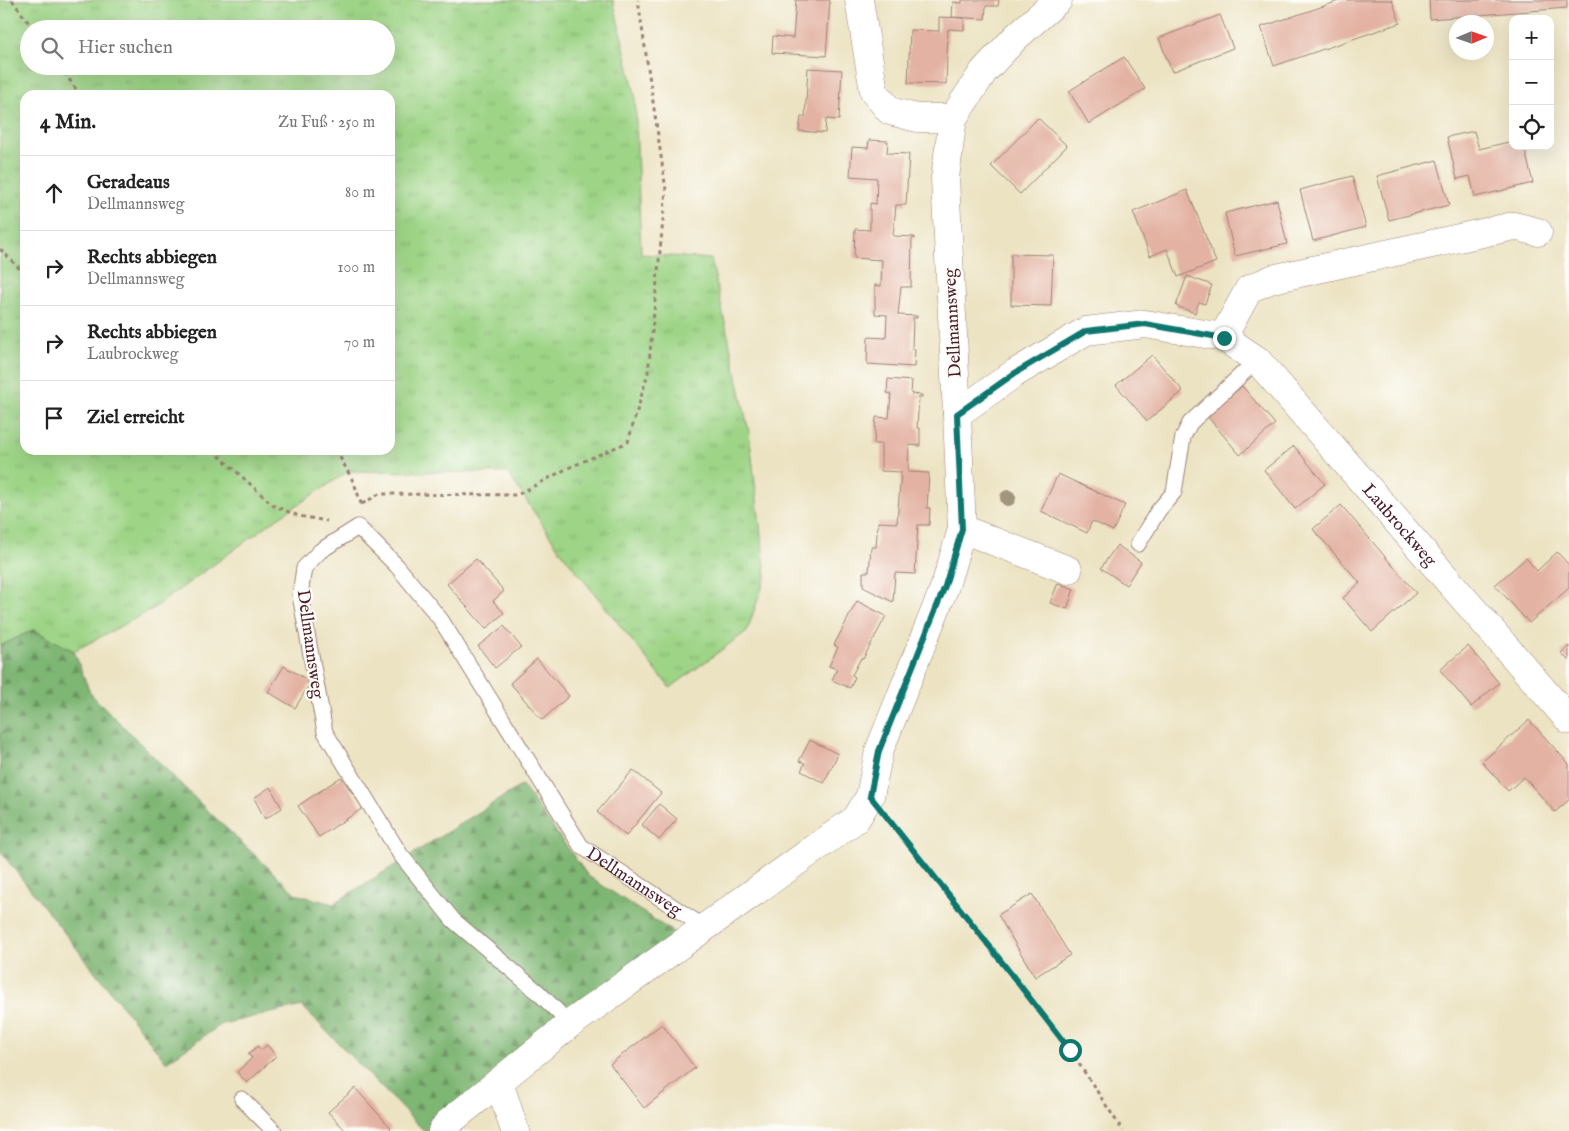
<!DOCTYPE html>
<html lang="de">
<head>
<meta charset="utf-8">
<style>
	body { margin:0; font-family:"IM FELL English",serif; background:#f6f6f6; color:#222 }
	.controls { position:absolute; right:15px; top:15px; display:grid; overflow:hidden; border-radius:10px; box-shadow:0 5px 20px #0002 }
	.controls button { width:45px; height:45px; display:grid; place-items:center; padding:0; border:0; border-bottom:1px solid #e0e0e0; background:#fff; color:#222; font:25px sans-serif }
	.compass { position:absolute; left:1449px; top:15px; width:45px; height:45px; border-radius:50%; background:#fff; box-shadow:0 5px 20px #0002; rotate:88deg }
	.stop { position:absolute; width:15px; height:15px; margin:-11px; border:4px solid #0f766e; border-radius:50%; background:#fff }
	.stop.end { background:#0f766e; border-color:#fff; box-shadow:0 1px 5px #0008 }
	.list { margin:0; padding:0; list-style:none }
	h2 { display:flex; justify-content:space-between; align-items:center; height:65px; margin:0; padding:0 20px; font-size:21px }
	h2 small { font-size:16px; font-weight:400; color:#767676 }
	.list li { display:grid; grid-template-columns:32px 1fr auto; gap:15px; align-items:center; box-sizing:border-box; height:75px; padding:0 20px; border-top:1px solid #e0e0e0 }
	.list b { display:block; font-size:19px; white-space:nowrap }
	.list p { margin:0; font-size:16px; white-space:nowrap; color:#767676 }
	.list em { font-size:16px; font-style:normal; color:#767676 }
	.icon { flex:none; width:28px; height:28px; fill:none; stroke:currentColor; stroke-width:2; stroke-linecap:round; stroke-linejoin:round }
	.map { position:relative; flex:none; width:1569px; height:1131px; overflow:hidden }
	.search { position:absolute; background:#fff; box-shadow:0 5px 20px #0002; left:20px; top:20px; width:375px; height:55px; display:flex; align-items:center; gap:12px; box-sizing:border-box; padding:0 18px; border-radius:28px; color:#767676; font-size:19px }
	.panel { position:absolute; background:#fff; box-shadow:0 5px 20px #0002; left:20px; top:90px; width:375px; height:365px; border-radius:15px }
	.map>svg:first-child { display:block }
	.grass { fill:url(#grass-tufts); stroke:#747a58; fill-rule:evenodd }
	.forest { fill:url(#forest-firs); stroke:#646a4f }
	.building { fill:#e3b2a3 }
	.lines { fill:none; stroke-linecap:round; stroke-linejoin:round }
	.lane-casing { stroke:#9b8176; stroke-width:17 }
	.street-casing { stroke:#9b8176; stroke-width:29 }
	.path { stroke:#9b8176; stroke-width:3; stroke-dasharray:4 4; stroke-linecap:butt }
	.lane { stroke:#fff; stroke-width:15 }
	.street { stroke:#fff; stroke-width:28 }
	.tree { fill:#a1957e }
	.route { stroke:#0f766e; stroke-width:6 }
	.labels { text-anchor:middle; stroke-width:4.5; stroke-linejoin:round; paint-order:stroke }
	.street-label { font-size:18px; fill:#4a1f2b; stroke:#fdfcf7 }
</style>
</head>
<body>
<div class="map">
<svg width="1569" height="1131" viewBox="0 0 1569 1131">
	<defs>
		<pattern id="grass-tufts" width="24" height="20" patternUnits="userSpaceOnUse" patternTransform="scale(1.25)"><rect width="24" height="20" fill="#9dd486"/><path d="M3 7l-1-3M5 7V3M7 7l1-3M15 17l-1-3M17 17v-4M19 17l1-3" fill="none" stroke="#89b674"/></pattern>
		<pattern id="forest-firs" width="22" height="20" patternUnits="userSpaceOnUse" patternTransform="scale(1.25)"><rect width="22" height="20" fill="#7eb673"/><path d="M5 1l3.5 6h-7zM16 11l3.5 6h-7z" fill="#69935f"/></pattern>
	</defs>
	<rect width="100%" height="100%" fill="#fdfcf7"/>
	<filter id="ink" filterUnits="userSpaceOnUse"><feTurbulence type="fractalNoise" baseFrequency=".02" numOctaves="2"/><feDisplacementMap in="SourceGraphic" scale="10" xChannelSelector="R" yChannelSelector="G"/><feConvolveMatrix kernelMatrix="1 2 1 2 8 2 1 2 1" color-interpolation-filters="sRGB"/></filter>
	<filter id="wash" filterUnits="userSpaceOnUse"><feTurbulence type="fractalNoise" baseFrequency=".0096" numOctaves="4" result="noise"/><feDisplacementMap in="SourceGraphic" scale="20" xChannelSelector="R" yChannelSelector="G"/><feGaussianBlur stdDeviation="1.12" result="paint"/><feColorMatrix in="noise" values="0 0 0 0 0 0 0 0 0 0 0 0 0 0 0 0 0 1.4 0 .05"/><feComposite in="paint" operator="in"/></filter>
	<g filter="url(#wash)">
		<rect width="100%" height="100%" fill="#ece3c2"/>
		<path class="grass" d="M0,0h613l22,95 6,159 70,5 38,173 17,144 -19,55 -77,57 -112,-140 -50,-75 -159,-2 -70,46 -128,93 -77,41 -41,-21 -33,16zM29,29h357v37h-357zM25,95h365v355h-365z"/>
		<path class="forest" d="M33,630l41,21 16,42 116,116 90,85 37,10 189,-119 66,91 94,62 -251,193h-7l-122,-125 -80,18 -56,38 -166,-211v-205z"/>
		<g id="blocks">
			<path class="building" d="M796,0h34l-4,56 -54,-3 1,-17 20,2z
				M962,0h37l-1,6h-12l-1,13 -33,-2 1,-15 9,1z
				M1342,0h50l8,23 -126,43 -13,-39z
				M1429,0h138v8l-137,11z
				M1220,15l13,33 -61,24 -13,-34z
				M939,17l25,1v12l-16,-1 -2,55 -38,-1 2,-53 29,1z
				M1124,57l21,32 -56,35 -20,-33z
				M808,68l34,2 -3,50 -13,-1 -1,14 -26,-2 2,-14h4z
				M1038,118l29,28 -47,48 -29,-28z
				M1474,131l5,18 34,-8v5h11l9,37 -58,14 -5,-21 -13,3 -10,-42z
				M869,140l19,1 -1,12 22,1 -3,51h-10l-3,31 22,1v2l-3,-1 -1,49h-10l-3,28 19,1v2h-4l-1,31h3l-1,18 -47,-3 1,-27 18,1 1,-23 -12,-1v-29l6,1 1,-26 -28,-2 1,-29 15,1v-27l6,1 1,-26 -27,-2 2,-29 16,1z
				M1437,160l12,45 -60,15 -12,-44z
				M1352,176l14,51 -53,14 -13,-51z
				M1187,190l29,72 -38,15 -11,-28 -17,7 -17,-44z
				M1277,200l10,44 -52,12 -10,-43z
				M1011,254l42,1 -2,51 -40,-1z
				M1187,276l25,9 -7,19 -6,-2 -4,11 -19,-7z
				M1152,355l31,36 -36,30 -31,-36z
				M888,379l24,2 -1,13 11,1v2h-3l-2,31h3v18l-11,-1 -1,27 21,1 -2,35h3l-1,17h-11l-3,49 -20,-1 -2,29 -30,-15v-15h6l2,-25h5l2,-25 19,1 4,-51 -20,-1v-27h-7l2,-27 13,1 2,-24 -4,-1z
				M1242,386l33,38 -35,31 -33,-39z
				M1294,446l31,38 -30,25 -31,-39z
				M1058,474l67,31 -12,26 -21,-10 -5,12 -46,-22z
				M1341,505l75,88 -44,39 -29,-34 17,-15 -47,-54z
				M1117,545l24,17 -15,23 -25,-17z
				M1557,552l12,13v23l-40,35 -34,-38 31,-27 11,13z
				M476,559l28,32 -11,10 11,12 -18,16 -39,-45z
				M1058,583l16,6 -7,20 -17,-6z
				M857,601l29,15 -23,43 -2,-1 -9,17 3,2 -5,11 -18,-8 5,-11 -8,-3 9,-19 -4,-2z
				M504,626l17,21 -26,21 -17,-22z
				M1468,646l31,37 -28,24 -31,-37z
				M1569,646v15l-8,-8z
				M537,659l32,37 -27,24 -32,-37z
				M284,666l27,16 -16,26 -27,-16z
				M1529,720l40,44v36l-14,12 -31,-35 -16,14 -26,-29z
				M810,740l28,14 -14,29 -23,-12 4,-8 -6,-2z
				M633,770l28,23 -35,43 -29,-24z
				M341,777l22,31 -44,29 -21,-31z
				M270,787l12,21 -17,11 -11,-21z
				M659,804l18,15 -18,21 -17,-15z
				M1032,894l38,61 -35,22 -37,-62z
				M662,1024l33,44 -51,40 -34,-44z
				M267,1045l9,11 -29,27 -10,-11 15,-14 -4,-4 10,-8 3,4z
				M355,1088l36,40 -3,3h-42l-18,-19z"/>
		</g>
	</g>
	<g filter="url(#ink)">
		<use href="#blocks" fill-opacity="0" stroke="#9b8176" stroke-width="1"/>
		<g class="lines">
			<g class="lane-casing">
				<g id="lane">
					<path d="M1138,544l20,-33 16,-19 9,-55 7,-14 67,-63"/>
					<path id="s1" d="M570,1024l-31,-31 -86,-73 -53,-66 -75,-122 -25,-137 4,-27 16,-17 38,-24 39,39 44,54 140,226 123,81"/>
					<path d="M242,1099l32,32"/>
				</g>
			</g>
			<g class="street-casing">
				<g id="street">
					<path d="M859,0l15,92 16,19 27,7h36"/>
					<path d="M1223,337l26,-48 23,-10 242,-53 24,6"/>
					<path id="s2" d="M957,414l58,-41 71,-42 59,-7 78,13 34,23 312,360"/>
					<path d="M962,529l106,41"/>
					<path d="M499,1082l16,49"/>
					<path d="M442,1131l6,-8 122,-99 286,-205 14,-23 9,-45 66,-165 17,-57 -5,-115 -12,-236 8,-60 31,-47 33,-35 41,-36"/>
				</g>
			</g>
			<path class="path" d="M12,0l21,29
				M60,66l20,29
				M0,249l25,25
				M213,450l61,56 25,10 28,5
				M336,450l18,33 8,23
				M362,504l17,-10 138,1 51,-27 60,-26 20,-69 18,-183 -28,-190
				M887,818l183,232 53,81"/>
			<use href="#lane" class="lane"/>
			<use href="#street" class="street"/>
		</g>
		<circle class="tree" cx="1008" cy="498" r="8"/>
	</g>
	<g class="lines" filter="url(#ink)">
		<path class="route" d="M1070,1050l-97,-125 -103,-129 9,-45 66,-165 17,-57 -5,-115 58,-41 71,-42 59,-7 79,14"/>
	</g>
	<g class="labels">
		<g class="street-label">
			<text transform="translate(952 323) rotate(-93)" y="6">Dellmannsweg</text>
			<text dy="6" stroke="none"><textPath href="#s2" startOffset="551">Laubrockweg</textPath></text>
			<text transform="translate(311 644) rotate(82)" y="6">Dellmannsweg</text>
			<text dy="6" stroke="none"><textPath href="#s1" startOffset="1074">Dellmannsweg</textPath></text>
		</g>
	</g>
</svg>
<div class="controls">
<button>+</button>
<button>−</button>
<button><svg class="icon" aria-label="locate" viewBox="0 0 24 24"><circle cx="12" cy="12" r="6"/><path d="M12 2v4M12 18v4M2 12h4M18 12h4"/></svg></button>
</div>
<svg class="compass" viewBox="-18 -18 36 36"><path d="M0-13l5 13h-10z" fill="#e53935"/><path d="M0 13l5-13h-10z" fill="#767676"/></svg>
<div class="stop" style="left:1070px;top:1050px"></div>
<div class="stop end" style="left:1224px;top:338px"></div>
<div class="search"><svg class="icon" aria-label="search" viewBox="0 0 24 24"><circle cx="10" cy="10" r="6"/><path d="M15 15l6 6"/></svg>Hier suchen</div>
<section class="panel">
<h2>4 Min.<small>Zu Fuß · 250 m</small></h2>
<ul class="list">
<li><svg class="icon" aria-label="ahead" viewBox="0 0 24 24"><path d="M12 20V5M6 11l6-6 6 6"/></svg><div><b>Geradeaus</b><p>Dellmannsweg</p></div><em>80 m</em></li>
<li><svg class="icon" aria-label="right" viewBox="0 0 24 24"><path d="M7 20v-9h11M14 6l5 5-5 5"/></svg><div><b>Rechts abbiegen</b><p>Dellmannsweg</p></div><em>100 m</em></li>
<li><svg class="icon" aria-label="right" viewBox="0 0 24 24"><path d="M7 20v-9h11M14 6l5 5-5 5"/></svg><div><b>Rechts abbiegen</b><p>Laubrockweg</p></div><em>70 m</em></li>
<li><svg class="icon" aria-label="arrive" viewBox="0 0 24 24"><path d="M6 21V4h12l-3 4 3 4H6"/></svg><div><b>Ziel erreicht</b></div></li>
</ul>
</section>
</div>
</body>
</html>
